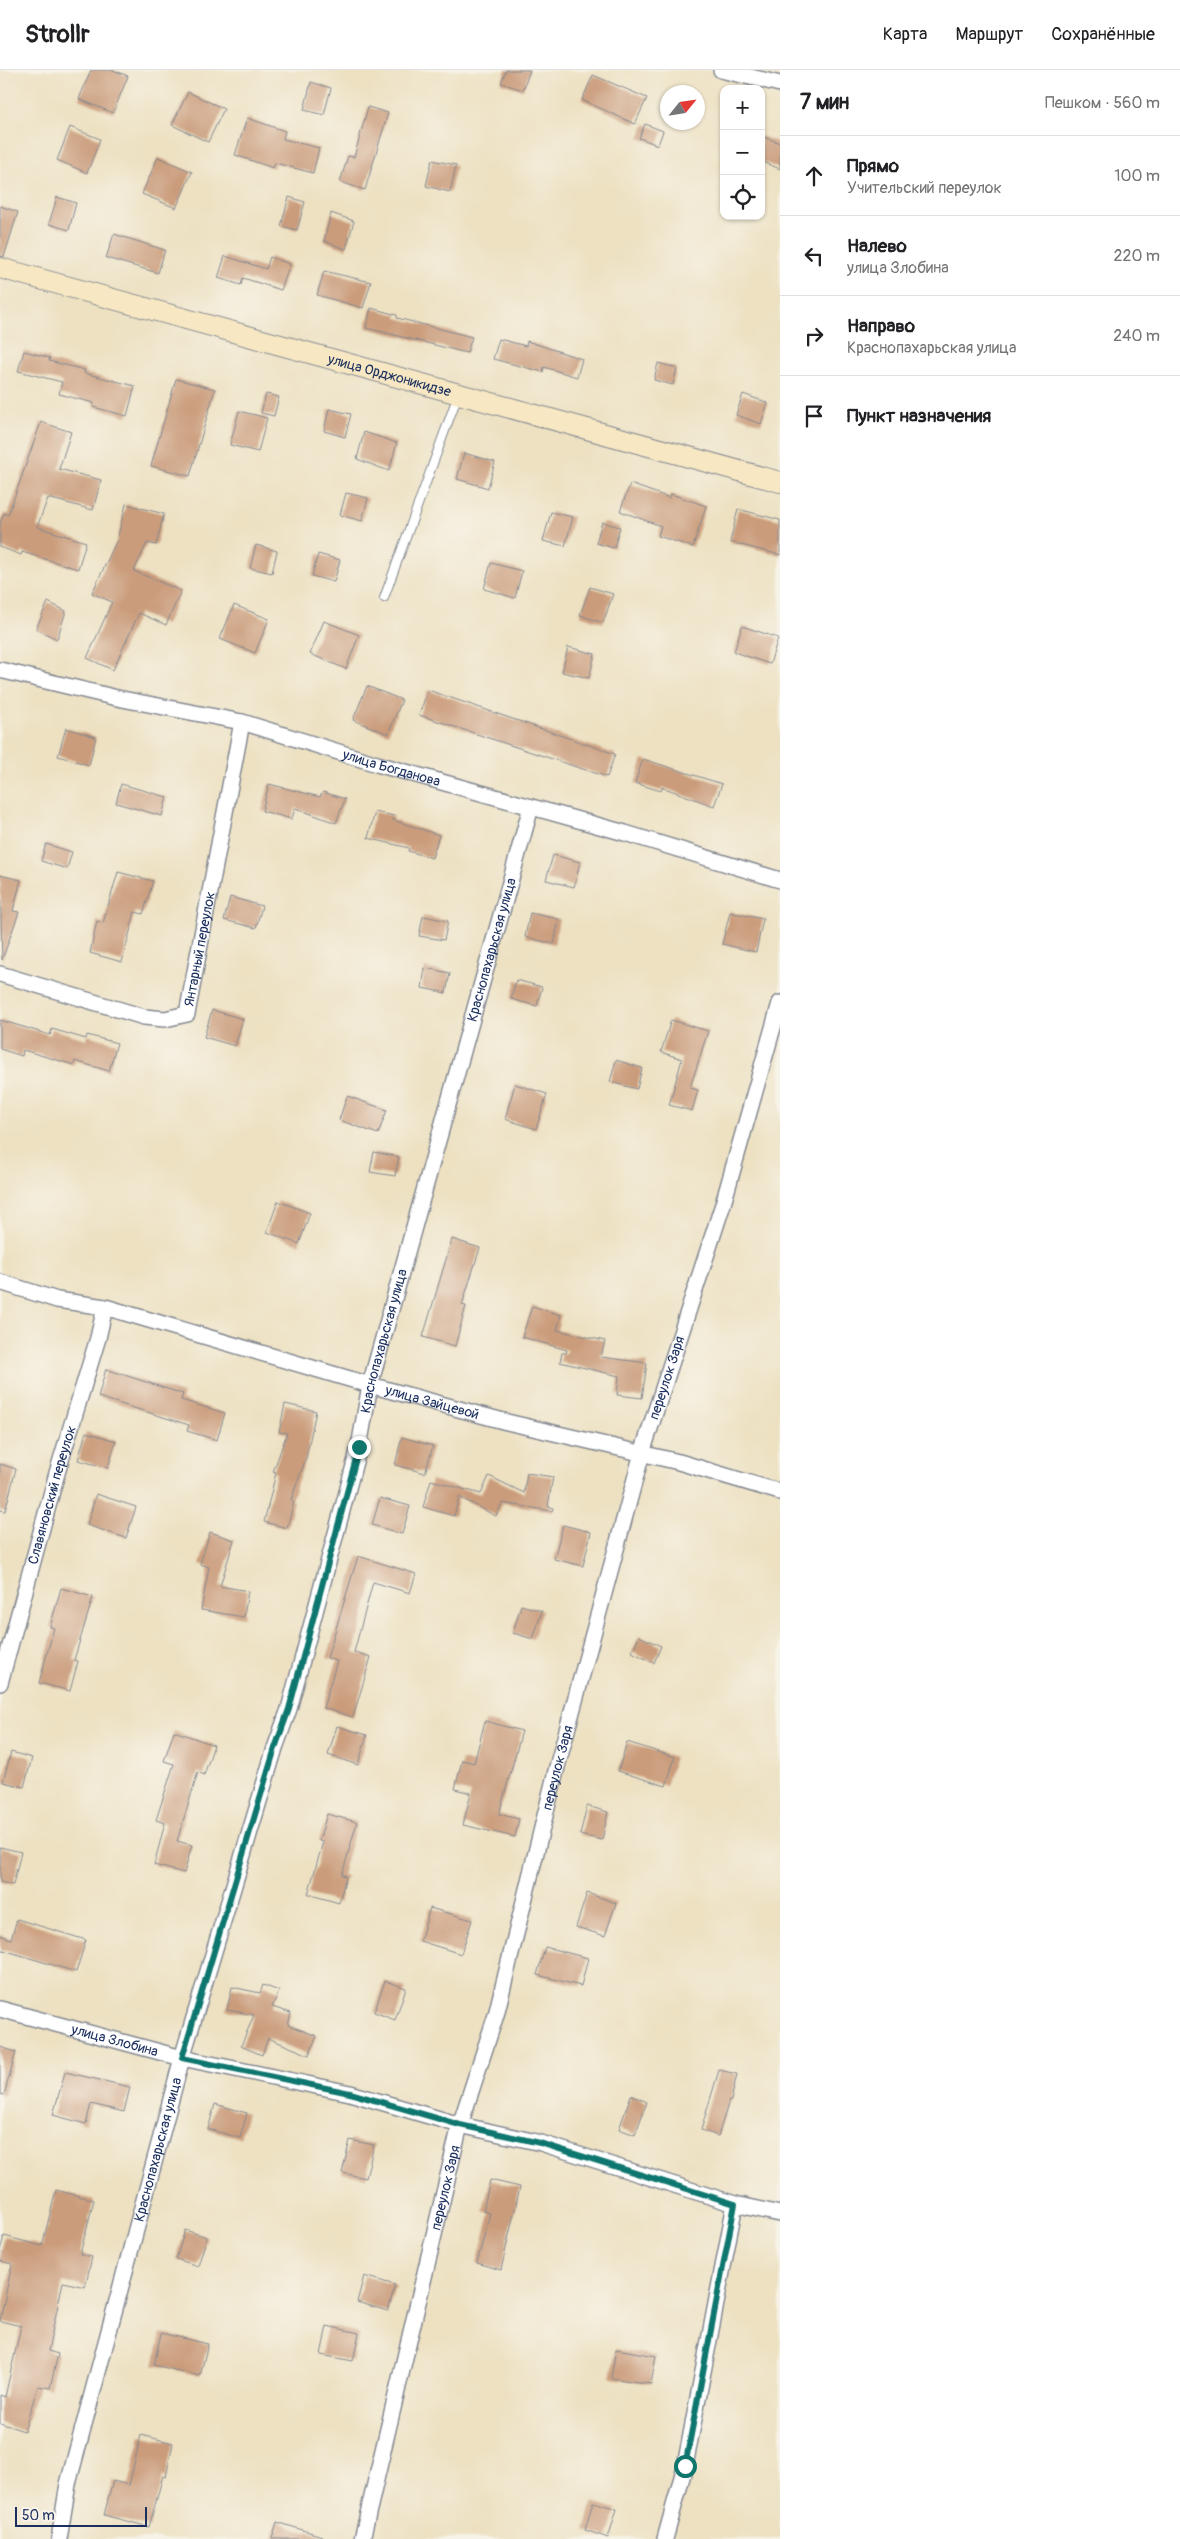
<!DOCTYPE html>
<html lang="ru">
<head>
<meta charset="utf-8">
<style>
	body { margin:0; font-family:Pangolin,sans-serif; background:#f2f2f2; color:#202124 }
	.controls { position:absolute; right:15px; top:15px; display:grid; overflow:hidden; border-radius:10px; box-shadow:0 1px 4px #0004 }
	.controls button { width:45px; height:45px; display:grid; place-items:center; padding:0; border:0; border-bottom:1px solid #e0e0e0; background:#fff; color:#202124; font:25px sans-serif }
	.compass { position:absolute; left:660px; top:15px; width:45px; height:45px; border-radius:50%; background:#fff; box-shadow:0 1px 4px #0004; rotate:60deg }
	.scale { position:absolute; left:15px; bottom:12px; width:132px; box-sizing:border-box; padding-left:5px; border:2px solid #1b2f5e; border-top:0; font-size:14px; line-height:18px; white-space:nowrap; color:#1b2f5e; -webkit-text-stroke:4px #f7f3e8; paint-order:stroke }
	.stop { position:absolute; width:15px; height:15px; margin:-11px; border:4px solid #0f766e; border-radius:50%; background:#fff }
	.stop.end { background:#0f766e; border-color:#fff; box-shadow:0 1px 5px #0008 }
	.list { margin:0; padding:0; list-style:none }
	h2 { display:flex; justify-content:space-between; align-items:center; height:65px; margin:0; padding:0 20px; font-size:21px }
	h2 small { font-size:16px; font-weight:400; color:#757577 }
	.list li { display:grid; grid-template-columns:32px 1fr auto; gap:15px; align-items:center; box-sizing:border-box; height:80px; padding:0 20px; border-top:1px solid #e0e0e0 }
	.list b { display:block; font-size:19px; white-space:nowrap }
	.list p { margin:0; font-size:16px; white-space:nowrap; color:#757577 }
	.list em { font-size:16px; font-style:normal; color:#757577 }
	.icon { flex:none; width:28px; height:28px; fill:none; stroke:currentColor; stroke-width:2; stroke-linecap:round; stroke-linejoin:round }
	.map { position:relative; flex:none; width:780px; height:2469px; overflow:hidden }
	header { display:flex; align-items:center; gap:30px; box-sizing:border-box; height:70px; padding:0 25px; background:#fff; border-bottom:1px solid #e0e0e0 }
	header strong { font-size:24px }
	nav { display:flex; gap:28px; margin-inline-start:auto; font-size:18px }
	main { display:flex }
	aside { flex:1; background:#fff }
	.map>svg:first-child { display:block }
	.building { fill:#ca9c7b }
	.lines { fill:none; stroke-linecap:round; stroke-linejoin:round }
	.lane-casing { stroke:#848890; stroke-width:10 }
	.street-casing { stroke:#848890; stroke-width:18 }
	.secondary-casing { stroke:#848890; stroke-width:22 }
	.lane { stroke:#fff; stroke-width:8 }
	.street { stroke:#fff; stroke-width:15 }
	.secondary { stroke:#f7e8c3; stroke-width:20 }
	.route { stroke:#0f766e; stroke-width:6 }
	.labels { text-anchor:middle; stroke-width:5; stroke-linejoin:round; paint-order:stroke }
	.street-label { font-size:14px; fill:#1b2f5e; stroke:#f7f3e8 }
</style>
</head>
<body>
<header>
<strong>Strollr</strong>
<nav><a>Карта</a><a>Маршрут</a><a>Сохранённые</a></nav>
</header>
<main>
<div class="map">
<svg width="780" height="2469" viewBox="0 0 780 2469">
	<rect width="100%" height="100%" fill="#f7f3e8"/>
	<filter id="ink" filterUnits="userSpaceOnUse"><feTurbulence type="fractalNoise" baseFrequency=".02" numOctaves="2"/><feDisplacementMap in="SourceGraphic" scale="10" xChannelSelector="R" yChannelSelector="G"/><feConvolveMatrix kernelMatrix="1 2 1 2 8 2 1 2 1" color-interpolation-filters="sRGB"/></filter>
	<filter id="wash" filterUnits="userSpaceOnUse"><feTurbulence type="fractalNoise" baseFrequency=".0096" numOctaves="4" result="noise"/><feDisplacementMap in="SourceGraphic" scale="20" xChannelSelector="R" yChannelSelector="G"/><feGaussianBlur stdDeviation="1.12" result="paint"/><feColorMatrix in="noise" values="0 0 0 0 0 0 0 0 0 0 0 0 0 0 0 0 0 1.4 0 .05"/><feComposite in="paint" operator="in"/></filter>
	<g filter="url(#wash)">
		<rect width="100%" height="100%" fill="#ede1c2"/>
		<g id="blocks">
			<path class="building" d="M91,0h22l15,6 -15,37 -34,-14z
				M506,0h24l-7,20 -22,-7z
				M593,5l54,23 -12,26 -53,-24z
				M311,12l20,6 -7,27 -20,-5z
				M188,22l36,17 -16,33 -36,-17z
				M368,37l20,6 -23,77 -25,-8 8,-26 6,1z
				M247,48l38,13 -2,8 36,9 -6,25 -38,-10 -2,5 -38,-13z
				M645,54l18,7 -5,14 -19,-7z
				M70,57l30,12 -13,34 -30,-13z
				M761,66l19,7v26l-19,-8z
				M158,87l34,15 -16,36 -34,-14z
				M432,90l24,5 -6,27 -24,-6z
				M57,127l19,6 -7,27 -20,-6z
				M289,127l16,5 -8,28 -16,-4z
				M0,136l18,6 -14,45 -4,-1z
				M331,143l23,8 -8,28 -22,-8z
				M114,164l51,16 -7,23 -52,-15z
				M225,186l41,13 4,-12 20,7 -9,26 -38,-12 -2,7 -23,-7z
				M324,201l47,11 -8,26 -46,-13z
				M371,238l26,7v3l75,19 -5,16 -101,-25z
				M499,269l27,7 1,-5 55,18 -5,18 -33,-10 -1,5 -50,-13z
				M24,281l26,7 -1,3 36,9 -1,3 51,13 -8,30 -34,-9 1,-4 -35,-9 3,-12 -44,-11z
				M658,293l19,5 -4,17 -19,-5z
				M176,309l39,10 -25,87 -39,-10z
				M266,324l13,3 -5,19 -13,-3z
				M743,324l25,9 -7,21 -25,-9z
				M329,339l22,5 -6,23 -21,-6z
				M239,341l28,7 -9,34 -28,-7z
				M41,352l30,10 -12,37 42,11 -8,30 -45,-12 -11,29 49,15 -8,27 -56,-17 -1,3 -21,-8v-23l4,-11 4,2z
				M364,362l33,11 -8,28 -32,-12z
				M464,383l31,9 -7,26 -31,-9z
				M630,414l40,14 1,-4 35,12 -13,41 -35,-11 3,-10 -41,-15z
				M346,423l22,5 -6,23 -22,-6z
				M126,434l38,10 -8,31 -9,-2 -13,28 47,20 -15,34 -27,-12 -26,57 -26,-12 25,-56 -20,-9 25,-53z
				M738,439l42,11v35l-50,-13z
				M551,442l22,5 -8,29 -22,-5z
				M602,452l18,5 -6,21 -18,-5z
				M256,475l21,6 -5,22 -22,-5z
				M318,484l22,6 -6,22 -22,-6z
				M491,493l31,8 -7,27 -31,-9z
				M590,517l23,7 -10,29 -23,-8z
				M48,532l18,9 -9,28 -21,-10z
				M234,535l35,14 -14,34 -35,-14z
				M324,551l35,14 -13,34 -36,-15z
				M742,556l36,12 -8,26 -36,-12z
				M568,577l27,7 -6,24 -27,-6z
				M367,616l35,14 -14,34 -35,-14z
				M428,620l187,64 -8,23 -188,-62z
				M66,658l30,9 -7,28 -31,-9z
				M643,689l79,25 -8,22 -52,-19 -1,4 -26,-8z
				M121,714l46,13 -5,19 -46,-13z
				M269,714l51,13 3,-5 22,7 -9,24 -41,-15 -3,11 -30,-8z
				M375,742l19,4 -1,4 46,15 -7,23 -24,-7 1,-3 -41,-10z
				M46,774l26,8 -5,17 -26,-8z
				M553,785l27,7 -6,25 -28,-7z
				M118,802l35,9 -10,33 -8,-2 -13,50 -32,-9 7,-32 6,2z
				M0,805l21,5 -8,31 6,1 -17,48z
				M230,827l32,9 -6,22 -32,-8z
				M730,842l33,7 -7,33 -34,-8z
				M530,843l29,6 -5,25 -29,-7z
				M423,846l25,5 -4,19 -25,-4z
				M425,898l25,5 -4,20 -24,-5z
				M516,910l26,7 -5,19 -26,-7z
				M212,940l31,9 -8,27 -31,-9z
				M0,950l50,15 2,-6 34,10 1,-4 30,8 -8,28 -34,-10 -1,4 -51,-15 -1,6 -22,-7z
				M671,950l37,11 -18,57 8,2 -6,21 -23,-6 13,-46 -21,-7z
				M616,990l26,8 -5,21 -27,-7z
				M515,1014l32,10 -11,35 -31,-10z
				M347,1026l40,14 -9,24 -39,-14z
				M374,1082l25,5 -4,19 -25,-4z
				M278,1131l32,12 -11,31 -32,-12z
				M452,1169l28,9 -18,57 4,1 -11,40 -32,-9z
				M532,1236l29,9 -4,15 48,11 -4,16 46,6 -5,35 -25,-3 2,-19 -59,-14 2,-9h4l1,-3 -45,-13z
				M106,1299l77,25 -2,6 44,13 -8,27 -30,-9 2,-6 -91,-28z
				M285,1334l31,7 -10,47 -15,42 3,1 -7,27 -23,-6 12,-49 -3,-1 14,-39 -8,-1z
				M86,1362l30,9 -8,27 -30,-8z
				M402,1367l31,9 -8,27 -30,-8z
				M0,1394l16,5 -11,42 -5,-1z
				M527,1403l26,4 -5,29 5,2 -1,3 -50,-8 -6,13 -37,-19 -5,19 -31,-9 8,-27 50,14 8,-18 35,17z
				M96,1424l40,13 -10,31 -39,-13z
				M380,1428l30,8 -8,28 -30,-9z
				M563,1455l28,7 -8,34 -29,-7z
				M210,1462l24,8 -14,46 28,5 -4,26 -43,-7 8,-43 -9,-3z
				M358,1486l58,18 -6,19 -37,-11 -19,70 17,5 -18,60 -30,-9 14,-47 -10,-3z
				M61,1518l32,9 -19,63 4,1 -8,30 -31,-8 15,-55 -4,-1z
				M521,1535l21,6 -9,28 -20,-6z
				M639,1566l22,10 -7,17 -22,-11z
				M485,1651l37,10 -23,83 20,5 -4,18 -52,-12 8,-32 -16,-4 7,-29 12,3z
				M337,1656l30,9 -9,30 -30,-10z
				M174,1661l40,14 -10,30 -6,-3 -21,69 15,4 -8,28 -30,-8 11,-42 -9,-3 18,-56 -10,-3z
				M627,1672l48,15 -9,29 -48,-15z
				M11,1682l21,6 -8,29 -21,-5z
				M587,1736l21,6 -6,28 -22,-5z
				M327,1744l30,8 -15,53 4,1 -7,27 -31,-9 15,-52 -4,-1z
				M0,1777l21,5 -8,33 -13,-3z
				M587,1823l29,10 -11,33 -29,-9z
				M430,1838l42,12 -11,34 -41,-13z
				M17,1849l69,21 -10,32 -76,-23v-14l11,4z
				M545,1877l43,11 -7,28 -44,-11z
				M385,1911l21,7 -11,32 -21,-8z
				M263,1915l16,6 -7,16 19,6 -3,12 29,11 -8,19 -41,-17 -6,17 -21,-9 13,-31 -27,-5 5,-23 28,6z
				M0,1977l16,5 -12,43 -4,-1z
				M719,2000l18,4 -6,27h-2l-11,35 -17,-6z
				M65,2002l65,15 -6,25 -33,-8 -5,20 -33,-9z
				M631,2025l16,7 -12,33 -16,-6z
				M215,2034l32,9 -7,25 -32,-9z
				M350,2070l24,5 -8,33 -24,-5z
				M490,2110l30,7 -19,83 -24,-7 13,-50 -7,-2z
				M56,2120l38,10 -14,54 12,3 -7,30 -22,-5 -15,69 10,3 -8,34 -12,-2 -14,45 -24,-8v-28l5,2 16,-71 -21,-5 12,-57 -12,-3v-10l4,-15 38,10z
				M185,2160l22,7 -9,29 -22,-7z
				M364,2206l31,9 -7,26 -31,-9z
				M327,2256l32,7 -6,28 -32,-6z
				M161,2263l47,11 -8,32 -46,-11z
				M616,2279l40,7 -5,28 -40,-6z
				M141,2365l32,8 -7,34 -3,-1 -14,51 -45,-12 9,-34 16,4z
				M593,2432l24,7 -9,29 -23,-8z
				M277,2452l45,14 -1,3h-49z"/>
		</g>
	</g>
	<g filter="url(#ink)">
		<use href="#blocks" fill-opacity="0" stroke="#848890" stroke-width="1"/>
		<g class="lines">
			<g class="lane-casing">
				<path id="lane" d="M384,528l74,-203"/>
			</g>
			<g class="street-casing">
				<g id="street">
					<path d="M721,0l59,14"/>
					<path id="s1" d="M0,600l117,28 125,24 135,42 248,69 155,47"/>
					<path id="s2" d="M0,904l144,43 21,2 22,-5 55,-292"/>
					<path id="s3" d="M0,1212l57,18 48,7 265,78 137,37 172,40 101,30"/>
					<path id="s4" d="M0,1613l57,-210 41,-135 7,-31"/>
					<path id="s5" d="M0,1939l182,49 168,35 110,32 81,18 194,61 45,10"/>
					<path id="s6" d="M59,2469l9,-55 114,-426 93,-310 14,-39 70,-262 11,-62 161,-578"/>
					<path id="s7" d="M362,2469l98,-414 36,-110 61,-248 85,-314 81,-249 57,-201"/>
					<path d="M665,2469l20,-73 50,-262"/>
				</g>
			</g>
			<g class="secondary-casing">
				<g id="secondary">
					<path id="s8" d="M0,198l780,214"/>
				</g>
			</g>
			<use href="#lane" class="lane"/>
			<use href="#street" class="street"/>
			<use href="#secondary" class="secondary"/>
		</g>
	</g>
	<g class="lines" filter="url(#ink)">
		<path class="route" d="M359,1377l-70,262 -14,39 -93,310 168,35 110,32 80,18 195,61 -50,262"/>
	</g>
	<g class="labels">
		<g class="street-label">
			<text dy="5" stroke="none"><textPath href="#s8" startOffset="404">улица Орджоникидзе</textPath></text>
			<text dy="5" stroke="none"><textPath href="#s1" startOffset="404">улица Богданова</textPath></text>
			<text dy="5" stroke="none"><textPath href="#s2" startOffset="260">Янтарный переулок</textPath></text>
			<text dy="5" stroke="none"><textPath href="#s6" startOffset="1648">Краснопахарьская улица</textPath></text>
			<text dy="5" stroke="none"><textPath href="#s6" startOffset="1242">Краснопахарьская улица</textPath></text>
			<text dy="5" stroke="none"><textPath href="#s7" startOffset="1201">переулок Заря</textPath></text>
			<text dy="5" stroke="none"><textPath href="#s3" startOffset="449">улица Зайцевой</textPath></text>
			<text dy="5" stroke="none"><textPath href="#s4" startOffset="195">Славяновский переулок</textPath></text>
			<text dy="5" stroke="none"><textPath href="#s7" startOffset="796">переулок Заря</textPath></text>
			<text dy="5" stroke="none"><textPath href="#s5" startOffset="119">улица Злобина</textPath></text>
			<text dy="5" stroke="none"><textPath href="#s6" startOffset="402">Краснопахарьская улица</textPath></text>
			<text dy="5" stroke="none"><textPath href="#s7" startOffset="361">переулок Заря</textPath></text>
		</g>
	</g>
</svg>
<div class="controls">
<button>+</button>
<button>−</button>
<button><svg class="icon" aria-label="locate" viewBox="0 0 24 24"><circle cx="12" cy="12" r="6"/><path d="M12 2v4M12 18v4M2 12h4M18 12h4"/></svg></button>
</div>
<svg class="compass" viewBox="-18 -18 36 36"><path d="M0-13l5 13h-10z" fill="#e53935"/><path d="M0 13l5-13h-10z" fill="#757577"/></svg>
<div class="scale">50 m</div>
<div class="stop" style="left:685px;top:2396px"></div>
<div class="stop end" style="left:359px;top:1377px"></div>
</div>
<aside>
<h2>7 мин<small>Пешком · 560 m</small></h2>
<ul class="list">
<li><svg class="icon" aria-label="ahead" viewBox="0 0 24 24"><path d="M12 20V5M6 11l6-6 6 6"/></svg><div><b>Прямо</b><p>Учительский переулок</p></div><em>100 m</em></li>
<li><svg class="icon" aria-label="left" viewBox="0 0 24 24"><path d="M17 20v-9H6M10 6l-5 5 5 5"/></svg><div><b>Налево</b><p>улица Злобина</p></div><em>220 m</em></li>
<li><svg class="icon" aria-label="right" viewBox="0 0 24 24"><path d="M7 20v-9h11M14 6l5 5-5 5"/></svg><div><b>Направо</b><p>Краснопахарьская улица</p></div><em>240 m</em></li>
<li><svg class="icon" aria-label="arrive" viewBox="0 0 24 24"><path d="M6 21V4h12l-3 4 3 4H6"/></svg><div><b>Пункт назначения</b></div></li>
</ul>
</aside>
</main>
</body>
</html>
